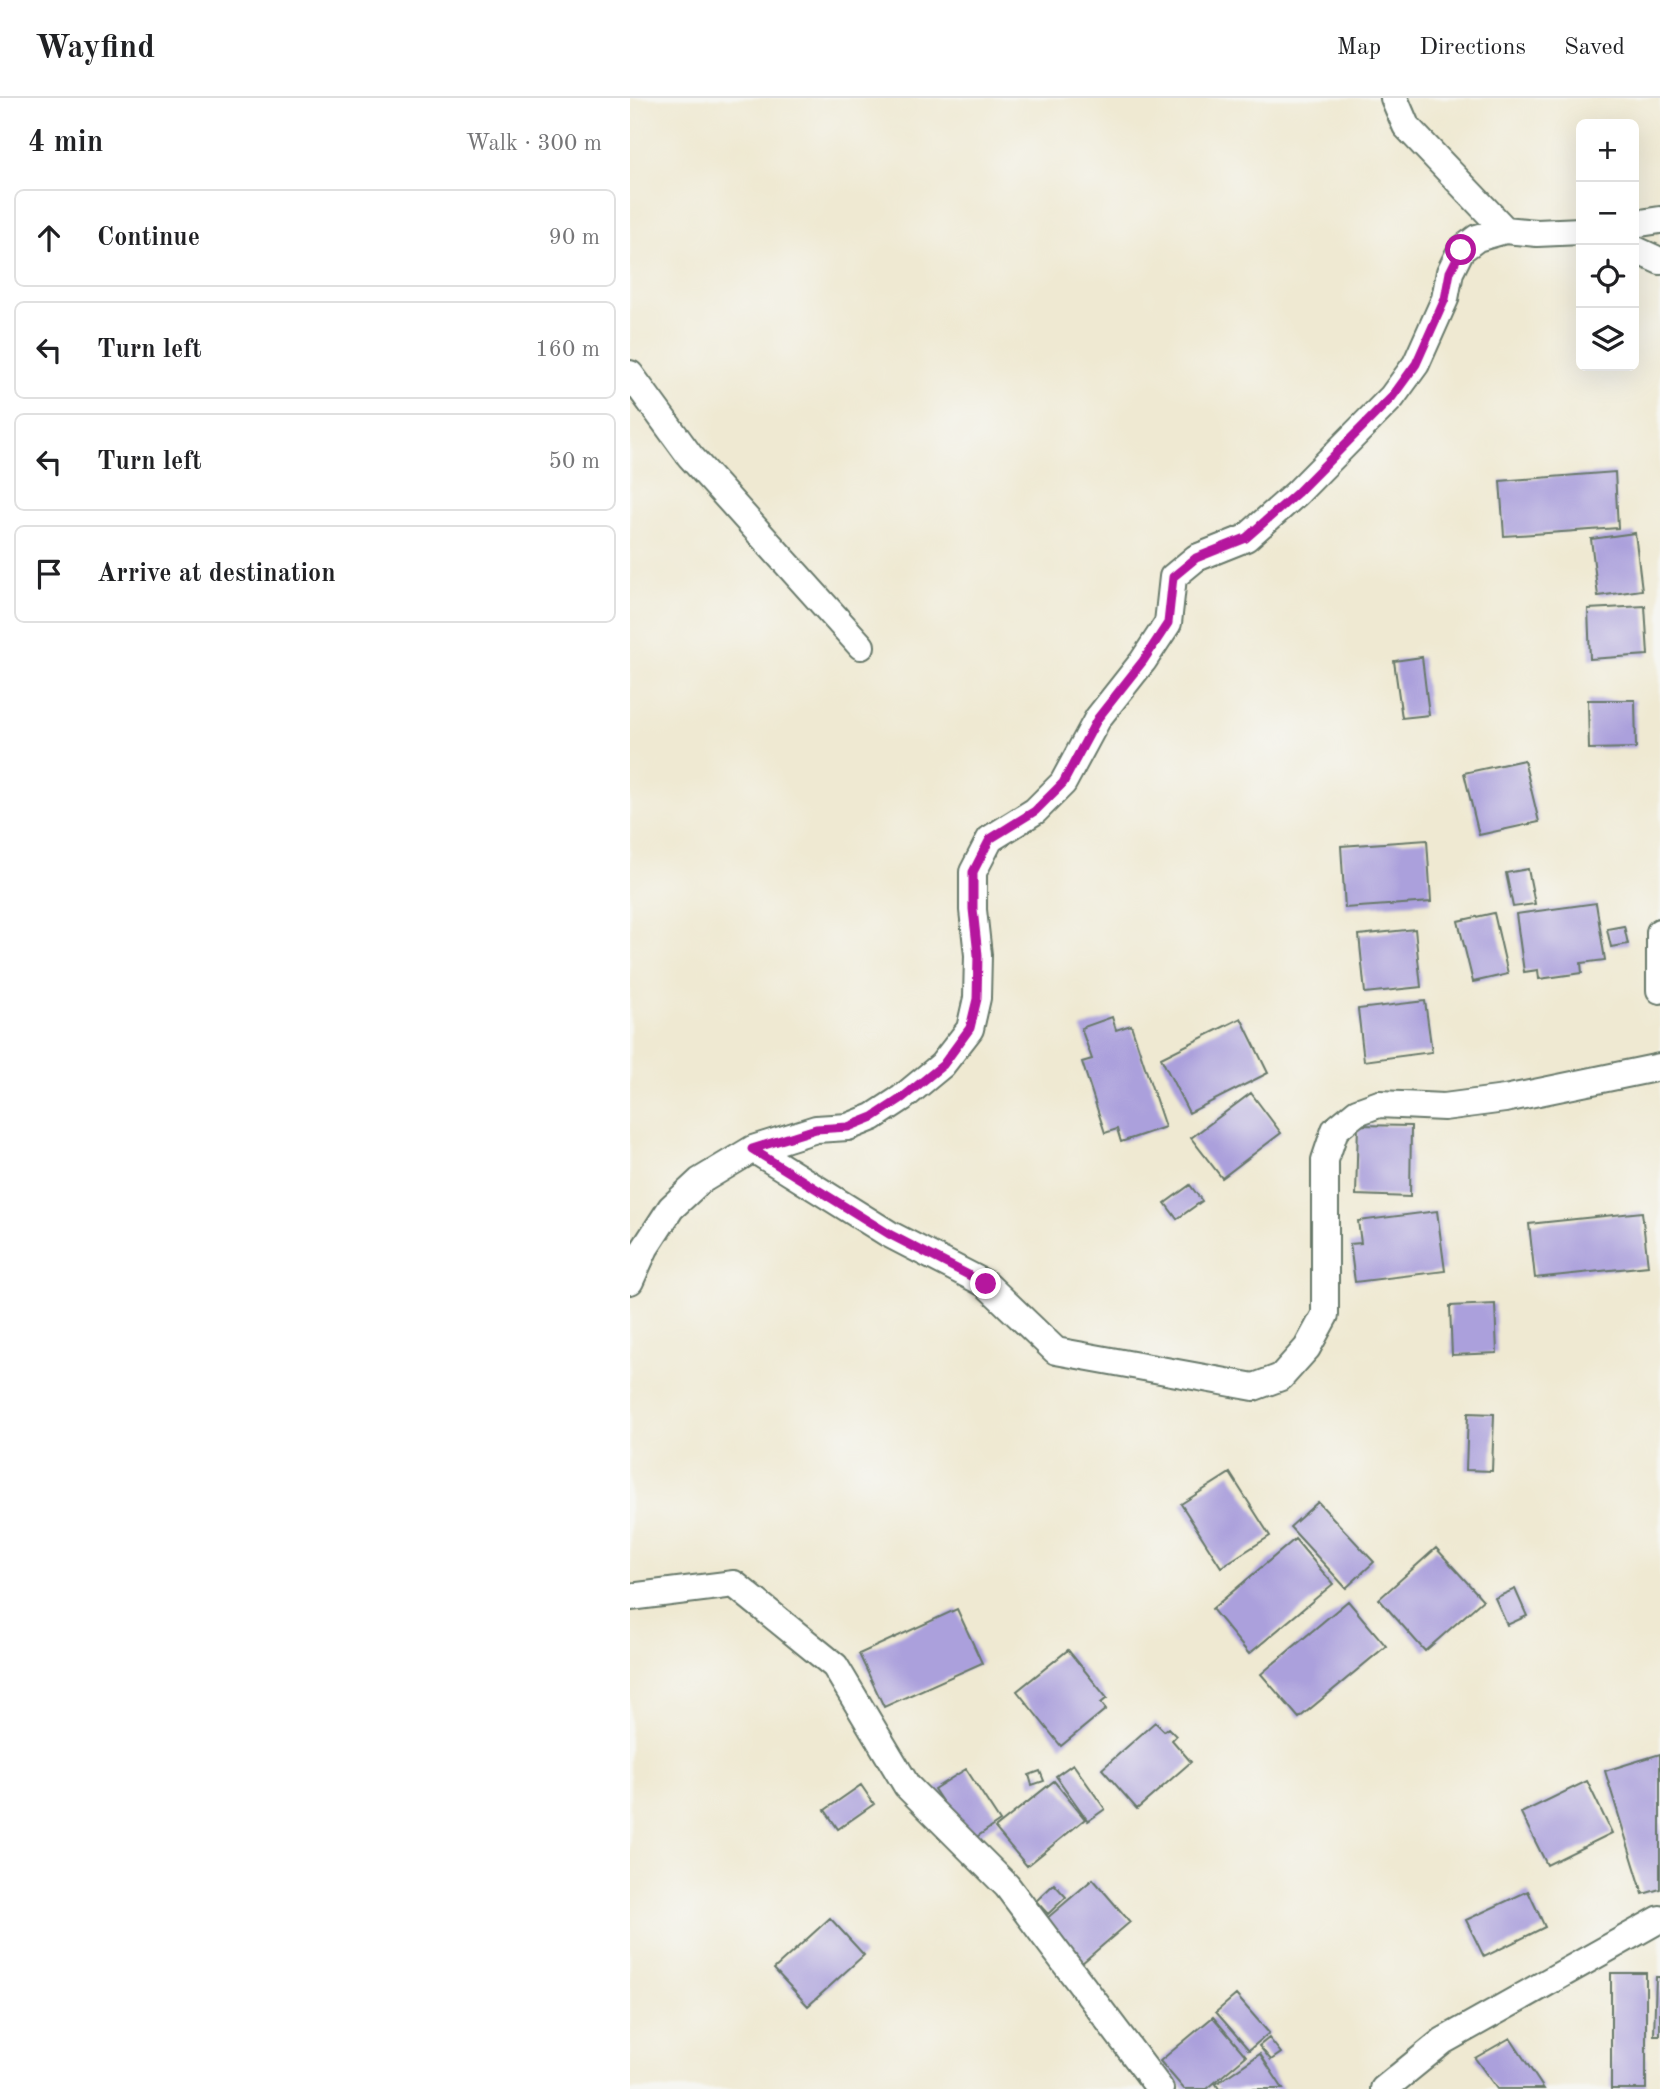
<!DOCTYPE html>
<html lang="en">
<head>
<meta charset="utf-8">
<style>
	body { margin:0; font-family:"Old Standard TT",serif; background:#f2f2f2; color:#202124 }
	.controls { position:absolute; right:21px; top:21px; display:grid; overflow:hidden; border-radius:10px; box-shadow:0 7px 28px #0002 }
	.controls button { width:63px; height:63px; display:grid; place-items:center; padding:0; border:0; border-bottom:2px solid #e0e0e0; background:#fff; color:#202124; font:35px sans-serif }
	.stop { position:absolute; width:21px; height:21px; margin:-16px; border:5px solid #b5179e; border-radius:50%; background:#fff }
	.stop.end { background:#b5179e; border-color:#fff; box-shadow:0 2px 7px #0008 }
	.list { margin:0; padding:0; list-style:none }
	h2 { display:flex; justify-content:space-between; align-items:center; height:91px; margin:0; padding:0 28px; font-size:30px }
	h2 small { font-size:23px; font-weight:400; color:#757577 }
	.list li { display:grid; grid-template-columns:46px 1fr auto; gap:21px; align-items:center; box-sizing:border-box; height:98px; margin:0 14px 14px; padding:0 14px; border:2px solid #e0e0e0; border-radius:10px }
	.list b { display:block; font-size:26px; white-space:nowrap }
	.list em { font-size:23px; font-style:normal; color:#757577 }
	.icon { flex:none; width:38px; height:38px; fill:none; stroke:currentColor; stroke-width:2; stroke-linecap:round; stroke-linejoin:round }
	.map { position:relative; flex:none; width:1030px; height:1991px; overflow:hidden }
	header { display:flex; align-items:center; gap:42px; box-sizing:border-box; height:98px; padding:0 35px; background:#fff; border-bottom:2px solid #e0e0e0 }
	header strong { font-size:33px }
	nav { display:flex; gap:38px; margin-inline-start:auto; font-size:24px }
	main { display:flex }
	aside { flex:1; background:#fff }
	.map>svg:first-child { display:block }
	.building { fill:#aba0dc }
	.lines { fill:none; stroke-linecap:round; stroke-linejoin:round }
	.street-casing { stroke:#68796b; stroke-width:30 }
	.street { stroke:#fff; stroke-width:26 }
	.route { stroke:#b5179e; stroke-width:9 }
</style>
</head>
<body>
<header>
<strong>Wayfind</strong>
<nav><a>Map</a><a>Directions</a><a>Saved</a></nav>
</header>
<main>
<aside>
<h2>4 min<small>Walk · 300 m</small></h2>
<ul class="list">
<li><svg class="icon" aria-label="ahead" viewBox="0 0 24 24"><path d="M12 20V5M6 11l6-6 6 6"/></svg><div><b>Continue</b></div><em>90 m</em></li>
<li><svg class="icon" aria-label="left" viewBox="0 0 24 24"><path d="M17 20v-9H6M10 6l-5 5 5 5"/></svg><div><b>Turn left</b></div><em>160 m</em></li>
<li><svg class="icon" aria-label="left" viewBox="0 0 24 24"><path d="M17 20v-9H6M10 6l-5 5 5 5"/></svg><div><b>Turn left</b></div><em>50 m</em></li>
<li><svg class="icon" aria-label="arrive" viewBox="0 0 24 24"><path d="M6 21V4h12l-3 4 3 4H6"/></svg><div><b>Arrive at destination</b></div></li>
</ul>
</aside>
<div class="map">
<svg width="1030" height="1991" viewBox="0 0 1030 1991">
	<rect width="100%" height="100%" fill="#f6f6f2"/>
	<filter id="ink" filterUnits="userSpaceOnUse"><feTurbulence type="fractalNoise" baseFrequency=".0143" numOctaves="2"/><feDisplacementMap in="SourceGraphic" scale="14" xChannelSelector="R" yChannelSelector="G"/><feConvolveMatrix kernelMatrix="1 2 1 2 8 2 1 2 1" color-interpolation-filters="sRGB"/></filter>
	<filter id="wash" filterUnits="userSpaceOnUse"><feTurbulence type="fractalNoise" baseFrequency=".00686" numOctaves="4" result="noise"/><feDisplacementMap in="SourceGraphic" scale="28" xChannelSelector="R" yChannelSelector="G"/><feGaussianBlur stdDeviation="1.57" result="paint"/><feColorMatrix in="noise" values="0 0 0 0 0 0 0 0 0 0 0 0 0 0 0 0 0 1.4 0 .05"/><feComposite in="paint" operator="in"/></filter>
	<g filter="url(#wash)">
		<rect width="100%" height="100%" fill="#efe9d2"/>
		<g id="blocks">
			<path class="building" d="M985,374l3,56 -114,8 -4,-55z
				M1005,435l7,57 -44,6 -7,-57z
				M1015,508l3,49 -58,4 -2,-50z
				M792,559l7,58 -27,3 -8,-57z
				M958,602h47l1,48 -47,1z
				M894,662l15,62 -60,13 -15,-62z
				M797,742l4,62 -86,6 -4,-62z
				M898,771l7,35 -22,3 -7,-34z
				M966,805l9,57 -24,3 1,10 -43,6 -1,-9 -14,2 -8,-58z
				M864,815l14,61 -35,8 -15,-61z
				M994,828l4,18 -17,3 -4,-18z
				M785,831l6,58 -56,6 -6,-58z
				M795,903l7,51 -68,9 -6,-52z
				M482,919l4,13 15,-5 34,102 -44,15 -4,-13 -12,4 -23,-71 10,-3 -11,-31z
				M611,920l27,55 -79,40 -28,-55z
				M621,995l30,40 -59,45 -31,-40z
				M728,1027l53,1 -1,71 -54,-2z
				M560,1087l12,16 -25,18 -12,-16z
				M807,1113l8,60 -90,11 -5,-38 11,-1 -3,-22z
				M1012,1114l6,54 -113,12 -6,-54z
				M865,1206l2,49 -45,2 -2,-49z
				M838,1315l26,1 -2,57 -26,-1z
				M600,1375l40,63 -49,31 -40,-63z
				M688,1404l56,60 -28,26 -56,-61z
				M665,1441l38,45 -84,70 -37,-45z
				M806,1450l47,52 -58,51 -46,-52z
				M885,1491l12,27 -20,9 -12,-27z
				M718,1503l38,45 -87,72 -38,-44z
				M327,1511l25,54 -98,44 -25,-53z
				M438,1552l39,48 -6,5 5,6 -45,37 -44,-55z
				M525,1624l9,9 4,-3 8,8 -4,4 19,22 -54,47 -35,-40z
				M1030,1656v135l-17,5 -38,-123z
				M443,1666l32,45 -17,12 -32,-45z
				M336,1671l34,52 -31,21 -35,-53z
				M410,1673l4,10 -12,4 -3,-10z
				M424,1683l31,38 -58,47 -32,-38z
				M957,1683l25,52 -65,32 -26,-52z
				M231,1687l13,19 -36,25 -13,-19z
				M463,1781l37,43 -48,41 -37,-43z
				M424,1786l12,13 -18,17 -12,-13z
				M898,1793l17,36 -61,30 -18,-37z
				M200,1820l34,37 -56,51 -34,-37z
				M981,1875h35v116h-35z
				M1026,1879h4v58h-6z
				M606,1897l33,38 -20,17 -33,-38z
				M583,1919l33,39 -39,33h-23l-24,-28z
				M639,1940l12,15 -10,7 -12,-14z
				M880,1940l34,51h-47l-22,-31z
				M630,1956l23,35h-64l-3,-5z"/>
		</g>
	</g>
	<g filter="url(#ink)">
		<use href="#blocks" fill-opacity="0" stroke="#68796b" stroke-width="2"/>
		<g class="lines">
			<g class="street-casing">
				<path id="street" d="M764,0l12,28 99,104
					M1004,126l26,-4
					M1004,151l26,12
					M0,276l60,82 171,190
					M1030,834v58
					M123,1051l136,85 97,50 70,67 198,36 27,-10 26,-29 18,-33v-155l10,-30 22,-18 22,-8 65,3 61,-8 155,-32
					M0,1183l15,-33 26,-40 29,-27 53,-32 63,-20 32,-2 25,-10 29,-19 40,-33 28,-36 7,-31 1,-43 -5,-45v-38l17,-33 45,-28 28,-28 35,-65 45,-57 25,-38 5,-46 23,-19 50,-20 51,-45 95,-96 24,-33 29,-65 5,-27 11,-22 16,-12 28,-8 32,3 44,-2
					M0,1499l104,-13 101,82 72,120 100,100 153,203
					M754,1991l59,-48 217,-122"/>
			</g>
			<use href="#street" class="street"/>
		</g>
	</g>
	<g class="lines" filter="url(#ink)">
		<path class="route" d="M356,1186l-97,-50 -137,-85 64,-20 32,-2 25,-10 29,-19 41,-33 27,-37 7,-29 1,-44 -5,-46v-37l17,-33 45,-28 28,-28 35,-65 45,-57 25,-38 5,-46 23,-19 50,-20 51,-45 95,-96 24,-33 29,-65 5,-27 11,-22"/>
	</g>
</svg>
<div class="controls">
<button>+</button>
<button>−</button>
<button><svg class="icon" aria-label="locate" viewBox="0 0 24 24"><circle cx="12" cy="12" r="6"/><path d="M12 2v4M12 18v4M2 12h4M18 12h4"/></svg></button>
<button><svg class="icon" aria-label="layers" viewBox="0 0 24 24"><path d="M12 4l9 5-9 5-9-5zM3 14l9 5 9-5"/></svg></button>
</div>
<div class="stop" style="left:831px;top:152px"></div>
<div class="stop end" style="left:356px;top:1186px"></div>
</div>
</main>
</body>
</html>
